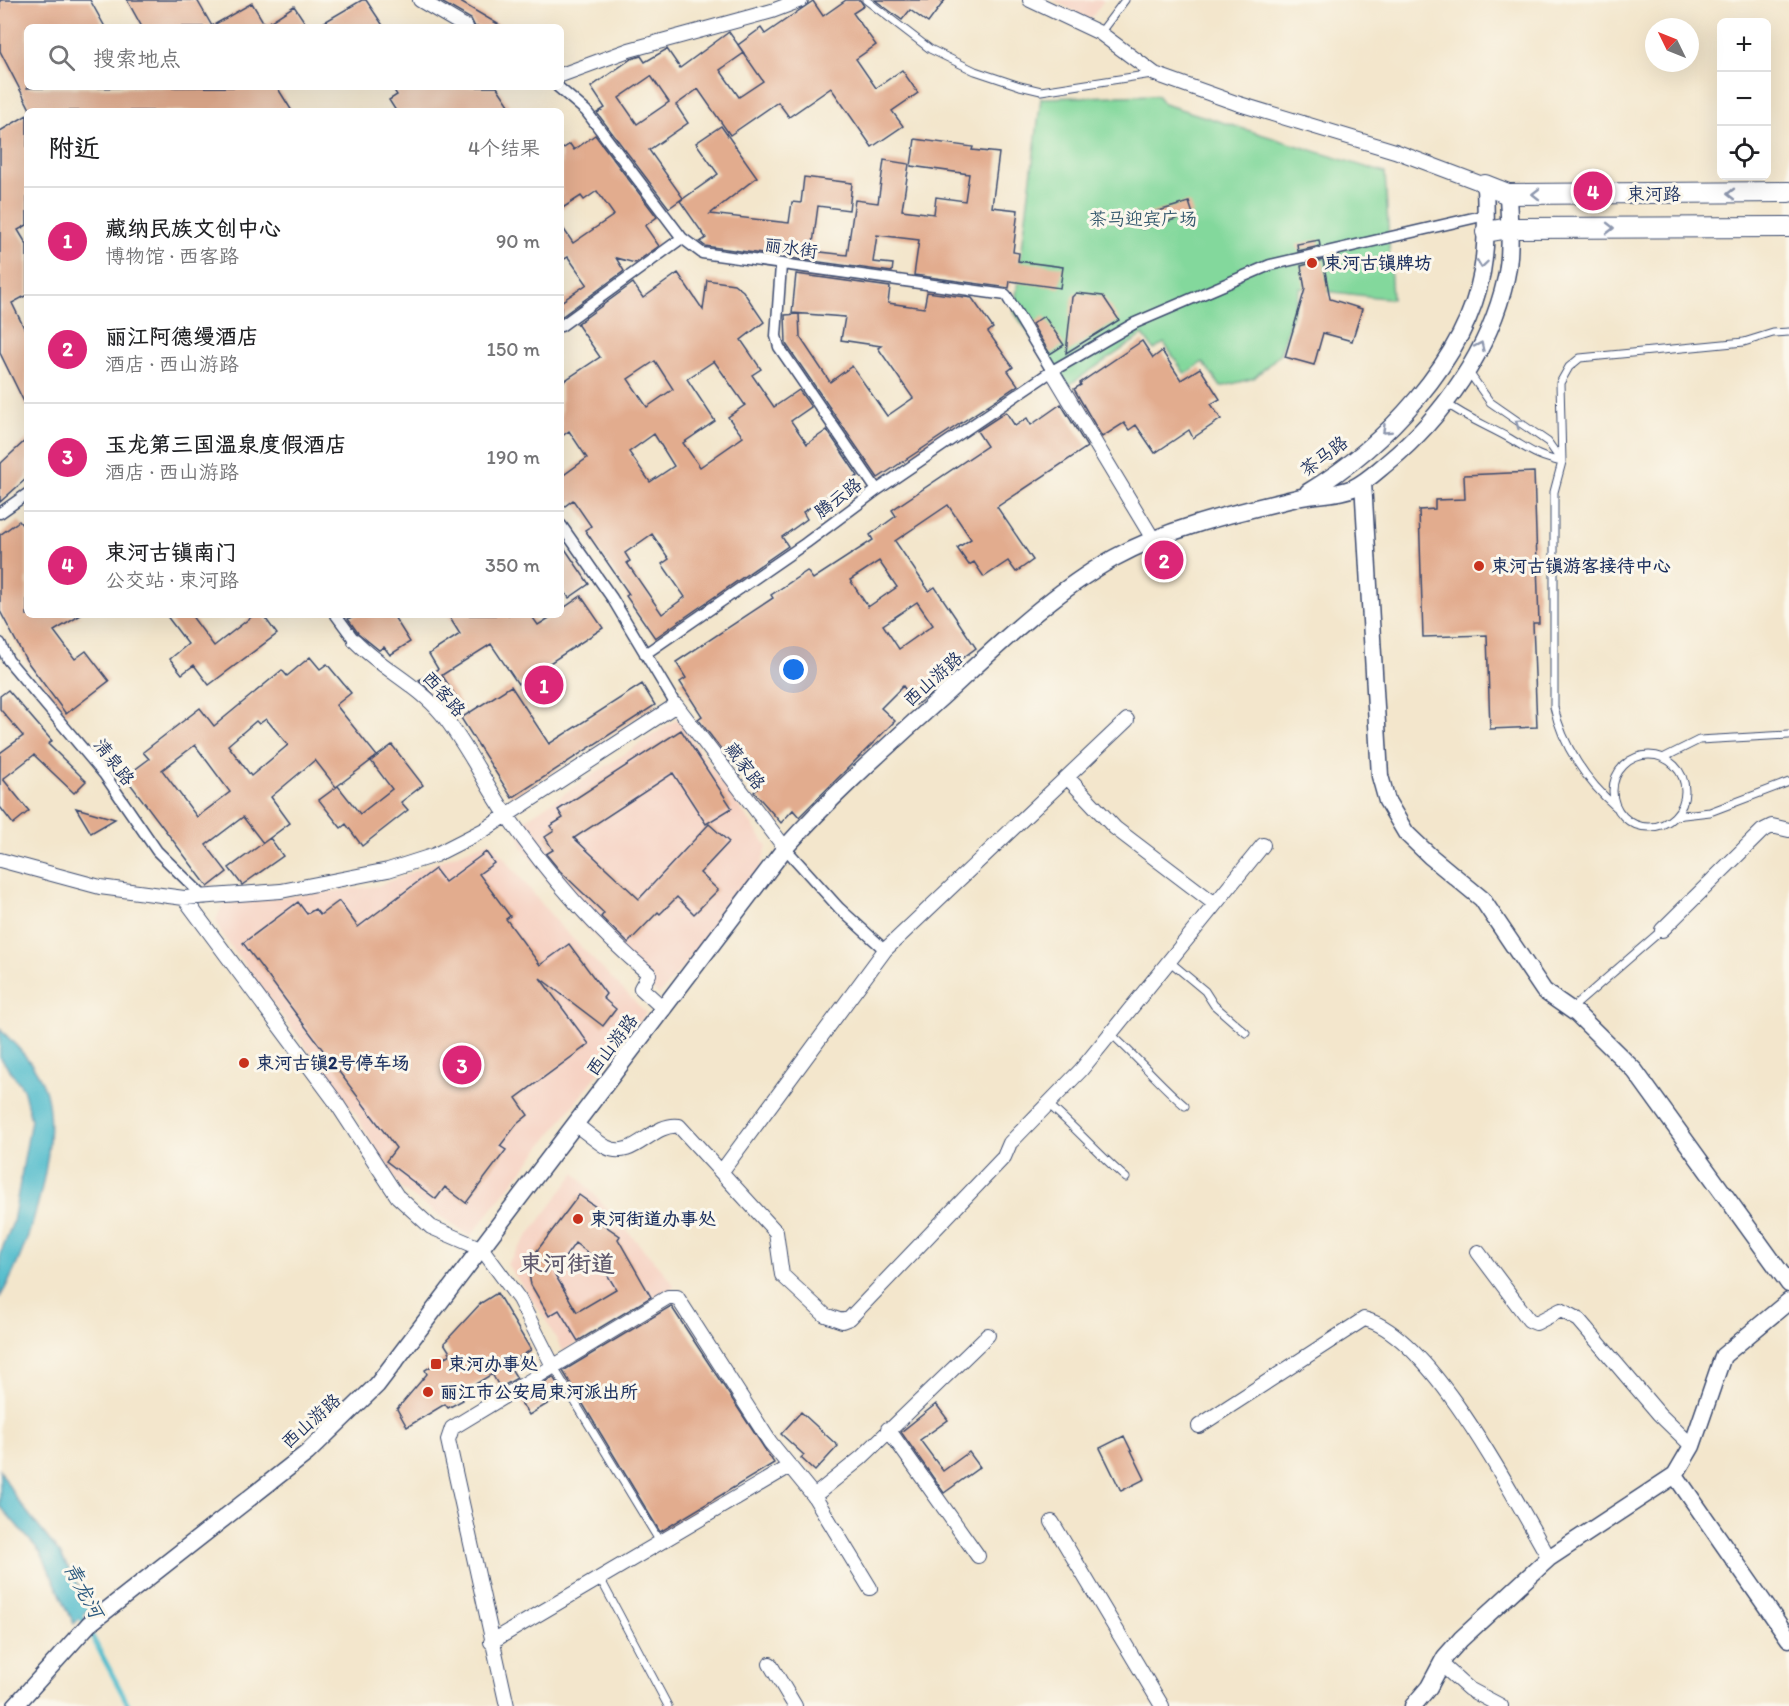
<!DOCTYPE html>
<html lang="zh">
<head>
<meta charset="utf-8">
<style>
	body { margin:0; font-family:Itim,"LXGW WenKai TC",sans-serif; background:#f6f6f6; color:#202124 }
	.controls { position:absolute; right:18px; top:18px; display:grid; overflow:hidden; border-radius:9px; box-shadow:0 6px 24px #0002 }
	.controls button { width:54px; height:54px; display:grid; place-items:center; padding:0; border:0; border-bottom:2px solid #e0e0e0; background:#fff; color:#202124; font:30px sans-serif }
	.compass { position:absolute; left:1645px; top:18px; width:54px; height:54px; border-radius:50%; background:#fff; box-shadow:0 6px 24px #0002; rotate:313deg }
	.you { position:absolute; left:794px; top:670px; width:21px; height:21px; margin:-15px; border:4px solid #fff; border-radius:50%; background:#1a73e8; box-shadow:0 0 0 9px #1a73e833 }
	.badge { display:grid; place-items:center; width:39px; height:39px; border-radius:50%; background:#db2777; color:#fff; font-size:20px; font-weight:700 }
	.pin { position:absolute; translate:-50% -50%; border:3px solid #fff; box-shadow:0 2px 6px #0006 }
	.list { margin:0; padding:0; list-style:none }
	h2 { display:flex; justify-content:space-between; align-items:center; height:78px; margin:0; padding:0 24px; font-size:26px }
	h2 small { font-size:20px; font-weight:400; color:#757577 }
	.list li { display:grid; grid-template-columns:39px 1fr auto; gap:18px; align-items:center; box-sizing:border-box; height:108px; padding:0 24px; border-top:2px solid #e0e0e0 }
	.list b { display:block; font-size:22px; white-space:nowrap }
	.list p { margin:0; font-size:20px; white-space:nowrap; color:#757577 }
	.list em { font-size:20px; font-style:normal; color:#757577 }
	.icon { flex:none; width:33px; height:33px; fill:none; stroke:currentColor; stroke-width:2; stroke-linecap:round; stroke-linejoin:round }
	.map { position:relative; flex:none; width:1789px; height:1706px; overflow:hidden }
	.search { position:absolute; background:#fff; box-shadow:0 6px 24px #0002; left:24px; top:24px; width:540px; height:66px; display:flex; align-items:center; gap:15px; box-sizing:border-box; padding:0 21px; border-radius:9px; color:#757577; font-size:22px }
	.panel { position:absolute; background:#fff; box-shadow:0 6px 24px #0002; left:24px; top:108px; width:540px; height:510px; border-radius:9px }
	.map>svg:first-child { display:block }
	.built { fill:#f6d2c3 }
	.green { fill:#83d89c; stroke:#4f847d; stroke-width:1.5 }
	.water { fill:#51bccc; stroke:#367695; stroke-width:1.5 }
	.lines { fill:none; stroke-linecap:round; stroke-linejoin:round }
	.stream { stroke:#51bccc; stroke-width:5 }
	.building { fill:#e2ac8e; fill-rule:evenodd }
	.service-casing { stroke:#3b4a6e; stroke-width:9 }
	.pedestrian-casing { stroke:#3b4a6e; stroke-width:13 }
	.minor-casing { stroke:#3b4a6e; stroke-width:16 }
	.tertiary-casing { stroke:#3b4a6e; stroke-width:19 }
	.secondary-casing { stroke:#3b4a6e; stroke-width:22 }
	.service { stroke:#fff; stroke-width:7 }
	.pedestrian { stroke:#fff; stroke-width:10 }
	.minor { stroke:#fff; stroke-width:14 }
	.tertiary { stroke:#fff; stroke-width:16 }
	.secondary { stroke:#fff; stroke-width:20 }
	.oneway { stroke:#8d97ae }
	.poi-dot { fill:#c8321e; stroke:#fbf7ec; stroke-width:2 }
	.labels { text-anchor:middle; stroke-width:6; stroke-linejoin:round; paint-order:stroke }
	.street-label { font-size:18px; fill:#1b2f5e; stroke:#fbf7ec }
	.park-label { font-size:18px; fill:#35596e; stroke:#fbf7ec }
	.poi-label { font-size:18px; font-weight:bold; fill:#1b2f5e; stroke:#fbf7ec; text-anchor:start }
	.water-label { font-size:20px; font-style:italic; fill:#2b597f; stroke:#fbf7ec }
	.district-label { font-size:24px; font-weight:bold; fill:#615b6f; stroke:#fbf7ec }
</style>
</head>
<body>
<div class="map">
<svg width="1789" height="1706" viewBox="0 0 1789 1706">
	<rect width="100%" height="100%" fill="#fbf7ec"/>
	<filter id="ink" filterUnits="userSpaceOnUse"><feTurbulence type="fractalNoise" baseFrequency=".0167" numOctaves="2"/><feDisplacementMap in="SourceGraphic" scale="12" xChannelSelector="R" yChannelSelector="G"/><feConvolveMatrix kernelMatrix="1 2 1 2 8 2 1 2 1" color-interpolation-filters="sRGB"/></filter>
	<filter id="wash" filterUnits="userSpaceOnUse"><feTurbulence type="fractalNoise" baseFrequency=".008" numOctaves="4" result="noise"/><feDisplacementMap in="SourceGraphic" scale="24" xChannelSelector="R" yChannelSelector="G"/><feGaussianBlur stdDeviation="1.35" result="paint"/><feColorMatrix in="noise" values="0 0 0 0 0 0 0 0 0 0 0 0 0 0 0 0 0 1.4 0 .05"/><feComposite in="paint" operator="in"/></filter>
	<g filter="url(#wash)">
		<rect width="100%" height="100%" fill="#f3e6cc"/>
		<path class="built" d="M1053,0h51l-14,20z
			M677,719l90,127 -11,35 -97,114 -80,-74 -57,-74 -5,-22z
			M490,841l71,86 85,86 -176,224 -67,-47 -22,-29 -24,-45 -137,-184 -4,-12 7,-16 155,-18z
			M575,1173l96,107 3,7 -111,64 -19,-34 -37,-53z"/>
		<path class="green" d="M1157,95l7,9 221,69 7,126 -92,-11 -20,66 -26,24 -33,9 -18,-25 -18,12 -21,-31 -10,7 -11,-15 -77,52 -52,-75 27,-214z"/>
		<path class="water" d="M0,1029c15,15 30,30 40,49 28,52 -11,173 -40,219v-43l13,-32 18,-102 -8,-32 -23,-31z
			M0,1470l16,28 44,56 31,53 -17,17 -33,-71 -41,-47z"/>
		<g class="lines">
			<path class="stream" d="M79,1612l50,94"/>
		</g>
		<g id="blocks">
			<path class="building" d="M0,0h90l15,27h-78v61l250,-1 15,24h-261l-31,-60z
				M127,0h70l15,26 40,-23 13,22 29,-19 14,21h-166z
				M362,0h4l18,27h-68z
				M438,0h19l46,27h-28l-4,-8z
				M846,0h14l4,6 -11,7 23,32 -20,14 20,29 26,-18 16,23 -26,18 11,15 -31,21 -41,-59 -42,29 -11,-15 -48,33 -32,-46 -22,16 12,18 -39,27 34,48 -14,10 -72,-95 8,-5 -14,-21 40,-28 10,-3 4,6 22,-13 13,19 49,-36 15,21 -24,17 19,27 24,-16 -25,-36 23,-17 4,6 48,-33 10,15zM651,76l18,26 -32,22 -18,-26z
				M875,0h70l-17,23 -18,-13 -8,10z
				M392,87h105l16,24h-117l-7,-11 8,-5z
				M27,115v110l-9,5 9,15v50l-15,8 15,31v74l-27,-55v-222z
				M721,126l36,51 -47,37 79,9 3,-21 9,1 3,-26 48,6 -3,27 -31,-4 -6,45 35,4 8,-55 23,3 6,-43 25,4 -7,46 32,4 2,-17 29,4 4,-27 -58,-8 4,-27 58,8 -1,3 27,3 -7,54 26,3 -5,42 6,1 -1,8 45,6 -3,21 -50,-7 -1,7 -95,-13 5,-35 -42,-5 -4,27 20,2 -1,8 -187,-26 -5,-4 6,-4 -26,-37 38,-27 -22,-31z
				M595,135l62,82 -12,9 14,20 -24,17 -19,-5 8,13 -63,46v-15l26,-18 -19,-27 -7,4v-36l12,18 41,-28 -17,-24 -13,9 -3,-4 -20,13v-59l9,-6 4,6z
				M1189,202l4,12 -51,15 -4,-12z
				M1319,240l1,6 -22,5 -1,-7z
				M1323,260l7,39 32,10 -10,32 -29,-8 -9,32 -29,-8 20,-68 -4,-23z
				M678,273l25,37 4,-30 27,4 9,7 21,31 -23,18 20,29 -9,6 22,32 25,-17 12,17 -20,14 16,23 20,-14 31,46 -55,36 4,7 -25,18 6,9 -133,92 -29,-42 3,-2 -44,-64 6,-4 -18,-26 -12,9v-32l26,-19 -18,-27 -8,6v-54l39,-26 -23,-33 56,-41 10,15zM655,361l18,28 -26,18 -19,-28zM714,361l31,44 -17,12 15,20 -43,30 -17,-24 32,-22 -28,-42zM654,434l20,32 -24,16 -21,-30zM652,534l17,25 -7,5 23,33 -23,17 -35,-51 3,-2 -5,-8z
				M796,274l94,13 -2,16 36,5 3,-16 45,6 21,30 -5,4 25,35 -5,4 10,14 -140,93 -92,-134 -1,-29 14,-1 1,23 30,45 22,-16 35,50 26,-18 -35,-50 3,-2 -40,-6 4,-23 -53,-4z
				M1076,293l27,3 16,24 -53,33 6,-56z
				M1044,316l20,29 -14,9 -18,-30z
				M1142,341l11,17 9,-7 19,29 19,-12 20,31 -9,5 10,15 -28,19 -4,-8 -34,23 -19,-28 -7,5 -5,-7 -22,14 -28,-48 7,-4 -1,-2z
				M1061,404l26,43 -90,60 36,53 -17,12 -8,-11 -24,16 -10,-15 -5,3 -12,-17 14,-9 -23,-34 -53,36 34,50 6,-4 41,61 -51,38 5,8 -14,11 -13,-19 -22,22 14,13 -96,96 -6,-7 -12,13 -27,-31 5,-5 -28,-25 -33,-43 4,-3 -22,-34 6,-4 -10,-16 97,-64 -2,-3 36,-24 6,8 60,-39 -3,-5 26,-19 -4,-6 95,-64 -10,-15 29,-19 9,14 12,-8 4,7zM879,561l18,26 -29,20 -18,-27zM917,602l16,23 -34,24 -16,-24z
				M27,439v39l-27,24v-38z
				M1534,472l5,151h-6l4,104 -47,2 -3,-94 -64,2 -4,-127 16,-1v-9l30,-1 -1,-24z
				M19,521l8,10v84h54l-27,16 21,28 11,-8 23,30 -43,33 -40,-54 -26,-49v-76z
				M561,543l28,41 -20,14 -8,-12z
				M581,596l22,32 -85,56 -27,-40 -49,31 22,34 -10,6 -35,-35 19,-11 -9,-15 31,-20 -12,-19h83l7,10 16,-10h7v-5z
				M166,615h25l23,31 40,-31h9l14,19 -68,51 -15,-20 -12,9 -12,-15 18,-15z
				M355,615h38l17,27 -20,13 -6,-8 -5,3 -21,-17 -10,-14z
				M310,657l10,12 7,-5 24,29 -15,12 41,51 -41,31 -21,-27 -44,37 19,26 -27,20 -20,-26 -37,28 21,27 -19,15 -83,-110 24,-18 -6,-7 57,-44 14,18 68,-56 5,6zM266,719l22,26 -37,31 -23,-31 28,-24 3,3zM195,745l35,47 -33,25 -35,-47z
				M642,684l13,21 -143,93 -51,-80 50,-32 38,58z
				M8,690l44,51 -4,3 38,37 -12,12 -40,-38 -31,24 26,32 -16,13 -13,-17v-54l23,-17 -23,-27v-13z
				M681,730l51,78 -26,16 -33,-51 -99,65 65,61 70,-75 20,18 -29,31 18,17 -24,24 -17,-17 -17,17 -2,-2 -30,31 -27,-26 3,-4 -44,-42 -14,-17 7,-4 -8,-13 9,-6 -4,-5 13,-8 -5,-8z
				M392,745l31,40 -22,17 7,8 -46,36 -16,-22 -5,4 -22,-28 19,-14 22,28 32,-25 -21,-28z
				M76,808l39,11 -24,14z
				M270,838l13,18 -41,29 -13,-17z
				M486,852l8,11 -15,11 31,42 -4,3 34,46 29,-21 37,50 -3,4 13,11 -13,17 -63,-48 49,66 -73,54 12,17 -11,9 -17,22 6,4 -40,53 -21,-16 -9,12 -50,-38 10,-13 -153,-205 55,-41 9,12 8,-5 5,6 19,-14 19,26 77,-58 10,13z
				M579,1195l21,15 -6,8 26,18 -2,3 33,58 -73,44 -19,-31 -10,6 -18,-31 -4,-21zM575,1243l24,18 17,28 -39,23 -23,-39z
				M497,1293l34,57 -23,14 9,14 -17,10 -8,-14 -33,20 4,6 -15,8 -3,-4 -38,23 -10,-18 30,-35 -2,-4 26,-16 -7,-11 37,-40z
				M671,1306l103,157 -114,69 -97,-161z
				M553,1377l11,17 -35,21 -11,-17z
				M936,1404l12,16 -28,20 23,31 26,-19 11,15 -36,26 -43,-61z
				M801,1412l37,34 -23,25 -14,-13 3,-3 -23,-21z
				M1124,1436l21,43 -24,12 -21,-43z"/>
		</g>
	</g>
	<g filter="url(#ink)">
		<use href="#blocks" fill-opacity="0" stroke="#3b4a6e" stroke-width="1.5"/>
		<g class="lines">
			<g class="service-casing">
				<path id="service" d="M866,0l64,49 45,22 45,15 21,5 111,-17
					M1100,33l25,-33
					M1468,371l22,31 58,40 14,20
					M1446,403c21,15 39,22 61,34 23,13 28,19 55,25
					M1613 791a36 36 0 1 1 72 0a36 36 0 1 1-72 0Z
					M1665,757l34,-17 90,-5
					M1616,807c-29,-25 -54,-62 -62,-100v-215l8,-30 -2,-79 9,-16 11,-9 164,-16 29,-9 16,-1
					M1675,816l35,-4 79,-30
					M1169,961l36,30 9,14 32,28
					M1571,1009l91,-79
					M1110,1033c27,24 48,50 75,73
					M1048,1104c28,24 50,50 78,74
					M553,1366l107,176
					M600,1578l68,128"/>
			</g>
			<g class="pedestrian-casing">
				<path id="pedestrian" d="M558,87l28,24 96,127 20,15 304,42 46,76
					M781,265l-5,71 3,11 98,143
					M561,326l121,-88
					M0,513l27,-19
					M561,525l51,73 64,107
					M336,615l19,26
					M0,643l8,17 96,114 53,77 48,47
					M645,654l161,-111 71,-53 175,-119 83,-48 135,-58 216,-50
					M785,848l54,60 46,42"/>
			</g>
			<g class="minor-casing">
				<path id="minor" d="M420,0l46,27
					M1030,0l70,33 55,41 81,29 159,48 90,34
					M561,75l68,-25 143,-39 29,-11
					M1052,371l101,168
					M355,641c27,28 62,43 87,73 25,31 42,68 64,100 42,61 87,113 143,160l-8,14 23,21
					M1067,777l48,51 100,76
					M0,860l100,27 84,11 97,-7 107,-21 47,-15 49,-25 192,-125 109,143
					M184,898l151,203 62,95 34,31 51,22 37,50 34,67
					M1662,930l100,-99 10,-5 17,4
					M576,1125c10,7 20,16 30,22 27,15 46,-25 73,-21l97,106 6,43 43,40 17,6 8,-3 154,-161 6,-14 71,-73 182,-225
					M722,1171l163,-221 242,-230
					M1478,1252l51,68 7,3 25,-13 18,10 80,94 33,32
					M1199,1426l165,-107c66,15 151,180 185,239
					M888,1429l90,127
					M814,1496l47,-38 127,-123
					M1052,1522l110,184
					M491,1642l299,-176
					M770,1664l25,42
					M1441,1664l28,25 32,17
					M507,1706l-59,-266 4,-12 216,-131h9l93,145 44,54 56,92"/>
			</g>
			<g class="tertiary-casing">
				<path id="tertiary" d="M1363,482l17,294 7,25 19,32 24,23 52,43 62,92 33,23 58,57 154,213
					M1308,492c75,-45 158,-131 174,-220 5,-29 4,-58 3,-87
					M1675,1475l114,164
					M15,1706l74,-82 218,-171 70,-68 408,-537c49,-55 104,-103 158,-152 53,-49 107,-102 171,-138 56,-31 121,-45 183,-60 17,-4 40,-3 56,-10 13,-6 23,-16 34,-25 56,-46 103,-113 119,-185 6,-28 3,-56 2,-84
					M1413,1706l16,-19 16,-30 16,-18 88,-81 126,-83 17,-29 31,-90 66,-55"/>
			</g>
			<g class="secondary-casing">
				<path id="secondary" d="M1485,185l23,9 281,-2
					M1486,232l23,-4 280,-1"/>
			</g>
			<use href="#service" class="service"/>
			<use href="#pedestrian" class="pedestrian"/>
			<use href="#minor" class="minor"/>
			<use href="#tertiary" class="tertiary"/>
			<use href="#secondary" class="secondary"/>
		</g>
		<defs><path id="oneway-chevron" d="M-2-3.5L2.5 0L-2 3.5" fill="none" stroke-width="1.6" stroke-linecap="round" stroke-linejoin="round" transform="scale(1.5)"/></defs>
		<g class="oneway">
			<use href="#oneway-chevron" transform="translate(1536 194) rotate(180)"/>
			<use href="#oneway-chevron" transform="translate(1731 194) rotate(180)"/>
			<use href="#oneway-chevron" transform="translate(1610 228)"/>
			<use href="#oneway-chevron" transform="translate(1482 264) rotate(98)"/>
			<use href="#oneway-chevron" transform="translate(1480 346) rotate(-65)"/>
			<use href="#oneway-chevron" transform="translate(1519 423) rotate(-146)"/>
			<use href="#oneway-chevron" transform="translate(1386 430) rotate(136)"/>
		</g>
	</g>
	<g class="poi-dot">
		<circle cx="1312" cy="263" r="6"/>
		<circle cx="1479" cy="566" r="6"/>
		<circle cx="244" cy="1063" r="6"/>
		<circle cx="578" cy="1219" r="6"/>
		<rect x="430" y="1358" width="12" height="12" rx="3"/>
		<circle cx="428" cy="1392" r="6"/>
	</g>
	<g class="labels">
		<g class="street-label">
			<text x="1654" y="200">束河路</text>
			<text transform="translate(791 248) rotate(8)" y="6">丽水街</text>
			<text transform="translate(1324 456) rotate(-37)" y="6">茶马路</text>
			<text transform="translate(838 498) rotate(-37)" y="6">腾云路</text>
			<text transform="translate(933 679) rotate(-42)" y="6">西山游路</text>
			<text transform="translate(444 694) rotate(48)" y="6">西客路</text>
			<text transform="translate(114 762) rotate(52)" y="6">清泉路</text>
			<text transform="translate(745 766) rotate(53)" y="6">藏家路</text>
			<text transform="translate(612 1045) rotate(-53)" y="6">西山游路</text>
			<text transform="translate(311 1421) rotate(-42)" y="6">西山游路</text>
		</g>
		<g class="park-label">
			<text x="1143" y="225">茶马迎宾广场</text>
		</g>
		<g class="poi-label">
			<text x="1324" y="269">束河古镇牌坊</text>
			<text x="1491" y="572">束河古镇游客接待中心</text>
			<text x="256" y="1069">束河古镇2号停车场</text>
			<text x="590" y="1225">束河街道办事处</text>
			<text x="448" y="1370">束河办事处</text>
			<text x="440" y="1398">丽江市公安局束河派出所</text>
		</g>
		<g class="water-label">
			<text transform="translate(84 1590) rotate(62)" y="7">青龙河</text>
		</g>
		<g class="district-label">
			<text x="567" y="1272">束河街道</text>
		</g>
	</g>
</svg>
<div class="controls">
<button>+</button>
<button>−</button>
<button><svg class="icon" aria-label="locate" viewBox="0 0 24 24"><circle cx="12" cy="12" r="6"/><path d="M12 2v4M12 18v4M2 12h4M18 12h4"/></svg></button>
</div>
<svg class="compass" viewBox="-18 -18 36 36"><path d="M0-13l5 13h-10z" fill="#e53935"/><path d="M0 13l5-13h-10z" fill="#757577"/></svg>
<div class="you"></div>
<div class="pin badge" style="left:544px;top:685px">1</div>
<div class="pin badge" style="left:1164px;top:560px">2</div>
<div class="pin badge" style="left:462px;top:1065px">3</div>
<div class="pin badge" style="left:1593px;top:191px">4</div>
<div class="search"><svg class="icon" aria-label="search" viewBox="0 0 24 24"><circle cx="10" cy="10" r="6"/><path d="M15 15l6 6"/></svg>搜索地点</div>
<section class="panel">
<h2>附近<small>4个结果</small></h2>
<ul class="list">
<li><span class="badge">1</span><div><b>藏纳民族文创中心</b><p>博物馆 · 西客路</p></div><em>90 m</em></li>
<li><span class="badge">2</span><div><b>丽江阿德缦酒店</b><p>酒店 · 西山游路</p></div><em>150 m</em></li>
<li><span class="badge">3</span><div><b>玉龙第三国温泉度假酒店</b><p>酒店 · 西山游路</p></div><em>190 m</em></li>
<li><span class="badge">4</span><div><b>束河古镇南门</b><p>公交站 · 束河路</p></div><em>350 m</em></li>
</ul>
</section>
</div>
</body>
</html>
